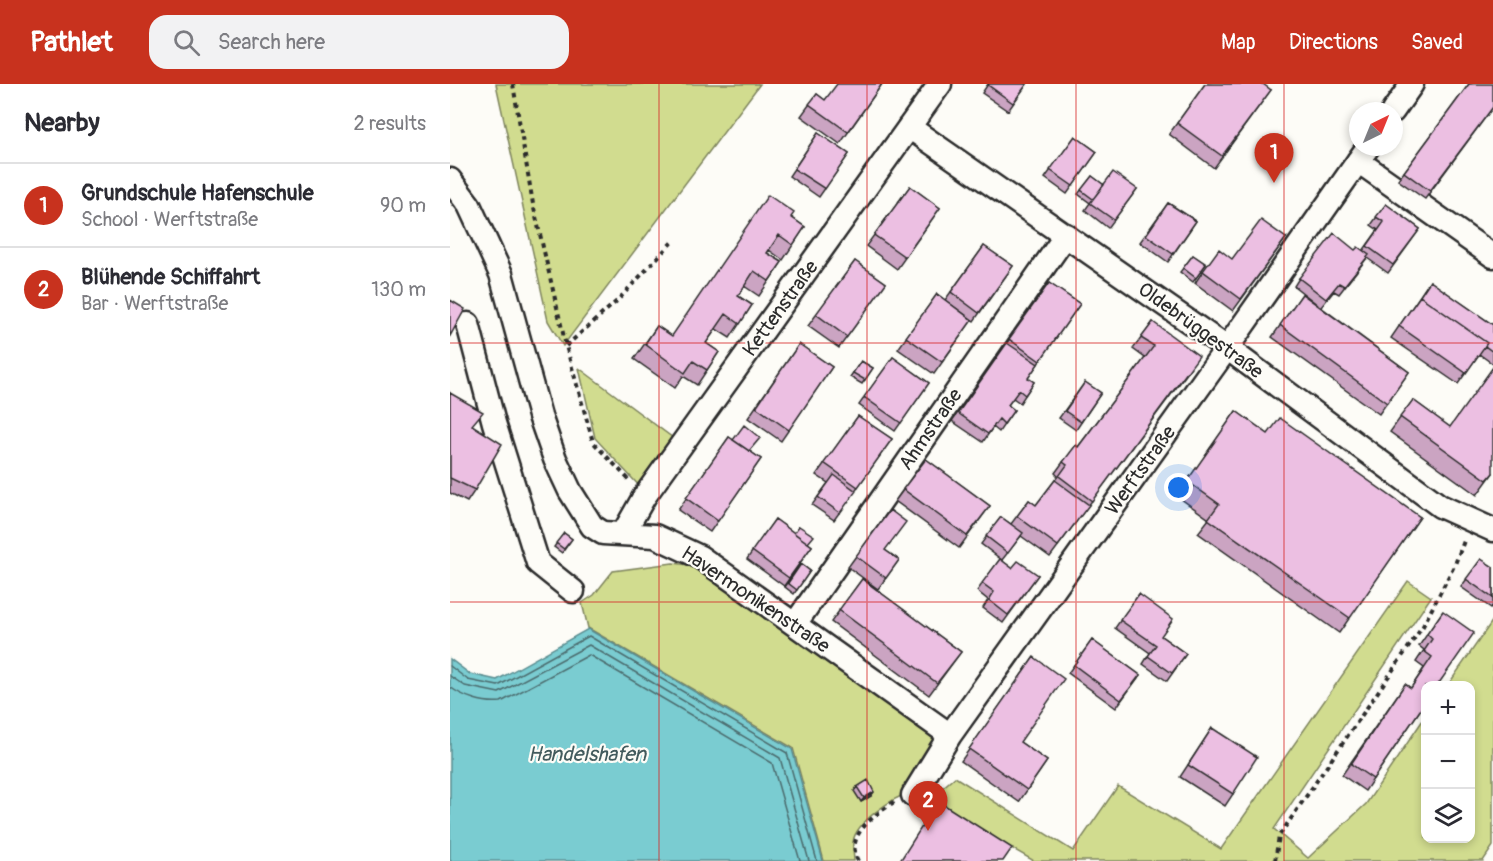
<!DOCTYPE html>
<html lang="en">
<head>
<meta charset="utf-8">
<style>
	body { margin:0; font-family:Pangolin,sans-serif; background:#f2f2f3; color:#2b2b33 }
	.controls { position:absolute; right:18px; bottom:18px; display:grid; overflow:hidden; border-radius:12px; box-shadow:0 3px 9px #0003 }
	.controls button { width:54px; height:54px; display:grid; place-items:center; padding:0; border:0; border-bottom:2px solid #e1e1e2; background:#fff; color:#2b2b33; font:30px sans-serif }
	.compass { position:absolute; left:899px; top:18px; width:54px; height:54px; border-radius:50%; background:#fff; box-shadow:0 3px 9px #0003; rotate:43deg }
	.you { position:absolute; left:729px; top:404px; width:21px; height:21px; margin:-15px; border:4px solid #fff; border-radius:50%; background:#1a73e8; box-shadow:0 0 0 9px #1a73e833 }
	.badge { display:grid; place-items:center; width:39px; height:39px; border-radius:50%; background:#c8321e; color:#fff; font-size:20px; font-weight:700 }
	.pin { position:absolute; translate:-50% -50px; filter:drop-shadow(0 2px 3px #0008) }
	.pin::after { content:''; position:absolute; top:32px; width:21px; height:18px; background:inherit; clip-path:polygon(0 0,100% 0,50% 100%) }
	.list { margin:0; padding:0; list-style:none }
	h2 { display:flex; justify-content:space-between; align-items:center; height:78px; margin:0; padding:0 24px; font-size:26px }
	h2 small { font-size:20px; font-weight:400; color:#7c7c81 }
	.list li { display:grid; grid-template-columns:39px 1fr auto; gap:18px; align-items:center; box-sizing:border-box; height:84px; padding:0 24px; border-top:2px solid #e1e1e2 }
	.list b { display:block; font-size:22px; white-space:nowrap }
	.list p { margin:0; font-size:20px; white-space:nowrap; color:#7c7c81 }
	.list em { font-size:20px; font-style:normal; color:#7c7c81 }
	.icon { flex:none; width:33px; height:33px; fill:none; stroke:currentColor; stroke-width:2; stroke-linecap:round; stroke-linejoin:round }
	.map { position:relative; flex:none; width:1043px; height:777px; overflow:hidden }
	header { display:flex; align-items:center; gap:36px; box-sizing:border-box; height:84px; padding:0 30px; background:#c8321e; color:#fff }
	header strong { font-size:28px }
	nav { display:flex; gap:33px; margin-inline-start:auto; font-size:21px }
	.search { width:420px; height:54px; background:#f2f2f3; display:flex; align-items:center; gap:15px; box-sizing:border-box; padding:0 21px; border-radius:18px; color:#7c7c81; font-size:22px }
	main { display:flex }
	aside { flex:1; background:#fff }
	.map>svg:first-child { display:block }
	.green { fill:#d1dc8f; stroke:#7e845d; stroke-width:1.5 }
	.water { fill:#7accd1; stroke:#5a8c8f; stroke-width:1.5 }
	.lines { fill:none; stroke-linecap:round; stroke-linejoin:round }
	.shore { stroke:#4b6b6d; stroke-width:1.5 }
	.minor-casing { stroke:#2b2b2b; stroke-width:27 }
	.path { stroke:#2b2b2b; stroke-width:4; stroke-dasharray:4.5 4.5; stroke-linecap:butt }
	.minor { stroke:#fdfcf7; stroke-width:22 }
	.wall { fill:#cba4c2; stroke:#2b2b2b; stroke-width:1.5 }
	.shaded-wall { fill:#a5869e; stroke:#2b2b2b; stroke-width:1.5 }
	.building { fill:#ecbfe2; stroke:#2b2b2b; stroke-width:1.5 }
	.grid { fill:none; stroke:#d62828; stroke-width:1.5; stroke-opacity:0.55 }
	.labels { text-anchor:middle; stroke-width:4.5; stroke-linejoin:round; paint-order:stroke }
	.street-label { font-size:20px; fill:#2b2b2b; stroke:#fdfcf7 }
	.water-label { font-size:21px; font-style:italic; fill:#435b5d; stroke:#fdfcf7 }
</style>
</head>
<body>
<header>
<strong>Pathlet</strong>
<div class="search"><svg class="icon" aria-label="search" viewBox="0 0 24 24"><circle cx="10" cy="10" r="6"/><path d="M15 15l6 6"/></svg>Search here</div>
<nav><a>Map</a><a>Directions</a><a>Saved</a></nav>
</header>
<main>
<aside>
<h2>Nearby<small>2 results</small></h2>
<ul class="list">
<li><span class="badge">1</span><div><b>Grundschule Hafenschule</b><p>School · Werftstraße</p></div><em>90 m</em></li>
<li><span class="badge">2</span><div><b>Blühende Schiffahrt</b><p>Bar · Werftstraße</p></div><em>130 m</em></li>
</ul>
</aside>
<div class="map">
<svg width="1043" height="777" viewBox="0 0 1043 777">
	<rect width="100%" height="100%" fill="#fdfcf7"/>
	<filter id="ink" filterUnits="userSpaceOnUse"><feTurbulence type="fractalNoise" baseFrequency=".0167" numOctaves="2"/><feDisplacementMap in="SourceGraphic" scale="12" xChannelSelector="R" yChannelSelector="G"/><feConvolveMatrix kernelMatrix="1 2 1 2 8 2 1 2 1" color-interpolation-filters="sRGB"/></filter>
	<g filter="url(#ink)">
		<path class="green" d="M46,0h264l-197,262 -15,-25z
			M129,284l98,73 -34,49 -48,-52z
			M223,479l25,3 240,169 -28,58c-17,4 -55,30 -57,49 -1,5 1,13 1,19h-30l-31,-113 -205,-120 -6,-25 12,-8 19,-24z
			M958,497l23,16 -157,232 34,29 58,-54 59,-87 1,121h44v-152l-22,-1 45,-65v226l-10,15h-449l-64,-37 -37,-28 22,-19 118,74 45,-65 103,63z"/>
		<path class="water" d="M138,545l204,120 31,112h-373v-202l20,15 27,6z"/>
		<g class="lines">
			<path class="shore" d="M0,582l18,14 30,6 91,-50 198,117 30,108
				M0,592l15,10 34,7 90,-48 191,113 29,103
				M0,603c13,10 34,17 51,15l88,-47 183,108 28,98"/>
			<g class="minor-casing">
				<path id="minor" d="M943,27l19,-27
					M459,43l318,221 213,158 53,24
					M908,77l135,95
					M0,96l19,25 32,69 39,142 15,43 15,32 22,35 11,7 52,3 45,21 250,178
					M18,240l26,99 44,140 35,28
					M173,450l21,-37 296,-413
					M345,540l271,-389
					M463,711l37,-60 277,-387 141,-201"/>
			</g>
			<path class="path" d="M63,0l20,120 33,142 27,96 37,39
				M116,262l51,-45 57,-61
				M408,777c-14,-27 18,-46 36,-59
				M825,777l4,-25 144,-210 32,-62 9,-23"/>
			<use href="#minor" class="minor"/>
		</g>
		<path class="wall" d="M432,0l-42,60 -39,-28 16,-22 8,6z
			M538,0h39l-19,27 -26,-18z
			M755,0l66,6 -57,78 -45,-34z
			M1019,0l24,23 -68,92 -27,-19z
			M368,49l31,21 -30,43 -30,-21z
			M625,52l22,16 -30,42 -22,-16z
			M642,92l12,9 33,4 -29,39 -23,-18 5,-7 -12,-9z
			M460,102l30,22 -43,61 -31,-23z
			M718,119l28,18 -28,41 -28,-20z
			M936,120l34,25 -32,44 -21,-15 -28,36 -5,-3 -13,16 88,65 -30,42 -107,-77 30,-43 16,11 -24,-19 5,-8 56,-28 8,1 15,-21 -7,-5z
			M341,133l14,10 -22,33 -14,-10 -2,3 15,9 -23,34 -15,-10 -6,10 14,9 -22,33 -14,-9 -10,14 13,9 -22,33 -14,-9 -8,12 -41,-29 23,-33 15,10z
			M836,154l-53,73 -38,-28 8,-12z
			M534,162l29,20 -39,55 -29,-21z
			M743,171l13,9 -13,18 -13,-10z
			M405,177l31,22 -47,65 -31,-22z
			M980,197l63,44v39l-14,-10 -21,30 -67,-46z
			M599,199l31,21 -52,74 6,4 -14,21 -7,-5 -5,7 6,5 -15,22 -6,-5 -10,15 -31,-21z
			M487,210l35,26 -38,54 -36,-25z
			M703,238l38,46 -141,189 -29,-21 -19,24 -21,-16 20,-27 10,7 18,-24 7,5 22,-29 -3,-3 8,-11 15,-15 67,-89 -12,-9z
			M349,260l33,23 -51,74 -33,-23z
			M443,273l36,26 -34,48 -36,-26z
			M411,277l12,7 -11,16 -12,-7z
			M635,298l16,11 -25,37 -17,-12z
			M0,309l23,33 2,64 -8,12 -17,-9z
			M963,316l37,27 43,46 -16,22 -87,-63z
			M786,327l32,23 152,83 -81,116 -141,-100 11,-14 -32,-23z
			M408,332l34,23 -58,81 -22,-15 16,-22 -12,-8z
			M279,353l32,22 -51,73 -32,-22z
			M476,375l64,47 -31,42 -64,-47z
			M325,435l37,27 -28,40 -37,-27z
			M114,449l8,6 -10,14 -8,-6z
			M435,466l14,10 -21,29 -30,-22 8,-11z
			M550,475l12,9 26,7 -35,48 -20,-15 5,-8 -11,-9z
			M1031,475l12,8v38l-2,3 -30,-21z
			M351,480l9,7 -16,23 -9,-7z
			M412,495l99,73 -32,43 -98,-73z
			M689,510l22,42 25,18 -19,27 -24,-17 7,-11 -35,-25z
			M993,527l-18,92 -60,88 -23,-16 63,-91 6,4 13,-20 -8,-6 8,-12 -5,-4z
			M642,556l48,35 -24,33 -48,-35z
			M584,573l-14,85 27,19 -28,41 -58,-41z
			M762,644l21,66 -8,12 -45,-29z
			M407,703l14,9 -10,6 -7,-11z"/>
		<path class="shaded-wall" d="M424,708l-3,4 -10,6 3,-4z"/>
		<path class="building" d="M387,0h45l-34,48 -39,-28 8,-10 8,6z
			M538,0h39l-14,19 -25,-18z
			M755,0h58l8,6 -49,66 -45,-33z
			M1019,0h24v23l-63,84 -26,-19z
			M368,49l31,21 -24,35 -31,-20z
			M625,52l22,16 -24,34 -23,-16z
			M663,88l24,17 -23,31 -24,-17z
			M642,92l12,9 -11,14 -12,-9z
			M460,102l30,22 -35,49 -31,-22z
			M318,111l26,18 -3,4 14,10 -12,18 -14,-10 -12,18 15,9 -13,19 -15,-10 -16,25 14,9 -12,19 -14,-10 -20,29 13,9 -12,18 -14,-9 -8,12 -40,-29 12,-18 15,10z
			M718,119l28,18 -23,33 -27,-19z
			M936,120l34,25 -27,36 -26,-19 17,-24 -8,-5z
			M811,136l25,18 -45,61 -38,-28 16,-22 13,10z
			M884,149l21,17 3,-3 11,8 -25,31 -5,-3 -13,16 -27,-21z
			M534,162l29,20 -34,47 -28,-21z
			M743,171l13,9 -10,14 -13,-10z
			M405,177l31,22 -39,54 -31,-23z
			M980,197l63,44v27l-8,-6 2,-3 -67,-47z
			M599,199l31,21 -40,57 -31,-22z
			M487,210l35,26 -30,42 -36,-25z
			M852,210l107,78 -22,31 -107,-78z
			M970,212l67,47 -21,30 -67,-47z
			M0,216l15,9 -15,27z
			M703,238l46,34 -107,145 -33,-25 8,-11 -4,-3 13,-17 2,2 76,-101 -13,-8z
			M557,259l31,21 -10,14 6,4 -9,13 -6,-5 -11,15 6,5 -10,14 -5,-5 -11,15 -30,-21z
			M349,260l33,23 -43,63 -33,-23z
			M443,273l36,26 -28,40 -37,-26z
			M411,277l12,7 -8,12 -12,-7z
			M1043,283v106l-6,7 -87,-63 13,-17 37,27z
			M635,298l16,11 -20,29 -16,-11z
			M0,309l33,19 -11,13 30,19 -27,46 -25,-12z
			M786,327l32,23 12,-16 140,99 -70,101 -142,-99 11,-15 -32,-23z
			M408,332l34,23 -34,48 -34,-24z
			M294,341l16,13 -11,13 -16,-11z
			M279,353l32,22 -43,62 -32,-23z
			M476,375l64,47 -23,30 -64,-47z
			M384,391l22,16 -16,22 -22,-16z
			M605,396l34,25 -31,41 -41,-30 12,-16 7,5z
			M440,426l16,12 -21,28 14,10 -13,18 -30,-22z
			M551,433l22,16 -15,20 -22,-17z
			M325,435l37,27 -23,32 -37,-27z
			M349,442l15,10 -6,7 -14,-10z
			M114,449l8,6 -8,10 -8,-6z
			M550,475l12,9 6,-7 20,14 -30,40 -19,-15 5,-8 -12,-9z
			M1031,475l12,8v31l-27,-19z
			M351,480l9,7 -13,19 -9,-7z
			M412,495l99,73 -24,31 -98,-73z
			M689,510l34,25 -12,17 25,18 -14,19 -24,-17 8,-11 -36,-25z
			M993,527l31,22 -37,53h-12v17l-52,76 -22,-15 54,-80 6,4 21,-31 -8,-6 8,-12 -5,-5z
			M642,556l48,35 -19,25 -47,-35z
			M584,573l30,22 -44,63 27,19 -20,29 -58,-41z
			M762,644l45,29 -24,37 -45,-29z
			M418,696l6,12 -10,6 -7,-11z
			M488,717l74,47 -9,13h-103z"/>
	</g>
	<path class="grid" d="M209,0v777M417,0v777M626,0v777M834,0v777M0,259h1043M0,518h1043"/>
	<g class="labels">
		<g class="street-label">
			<text transform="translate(330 224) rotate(-54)" y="7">Kettenstraße</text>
			<text transform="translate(751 246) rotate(36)" y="7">Oldebrüggestraße</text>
			<text transform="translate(480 345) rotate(-55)" y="7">Ahmstraße</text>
			<text transform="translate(690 386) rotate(-54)" y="7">Werftstraße</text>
			<text transform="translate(306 515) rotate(34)" y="7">Havermonikenstraße</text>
		</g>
		<g class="water-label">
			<text x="137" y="677">Handelshafen</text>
		</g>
	</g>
</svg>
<div class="controls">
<button>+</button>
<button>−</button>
<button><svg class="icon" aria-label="layers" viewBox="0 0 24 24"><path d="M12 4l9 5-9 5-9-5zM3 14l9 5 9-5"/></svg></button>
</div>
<svg class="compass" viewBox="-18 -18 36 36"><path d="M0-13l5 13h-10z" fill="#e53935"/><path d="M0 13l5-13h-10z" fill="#7c7c81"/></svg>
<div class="you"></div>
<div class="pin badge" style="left:824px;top:99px">1</div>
<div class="pin badge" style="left:478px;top:747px">2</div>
</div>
</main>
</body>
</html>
